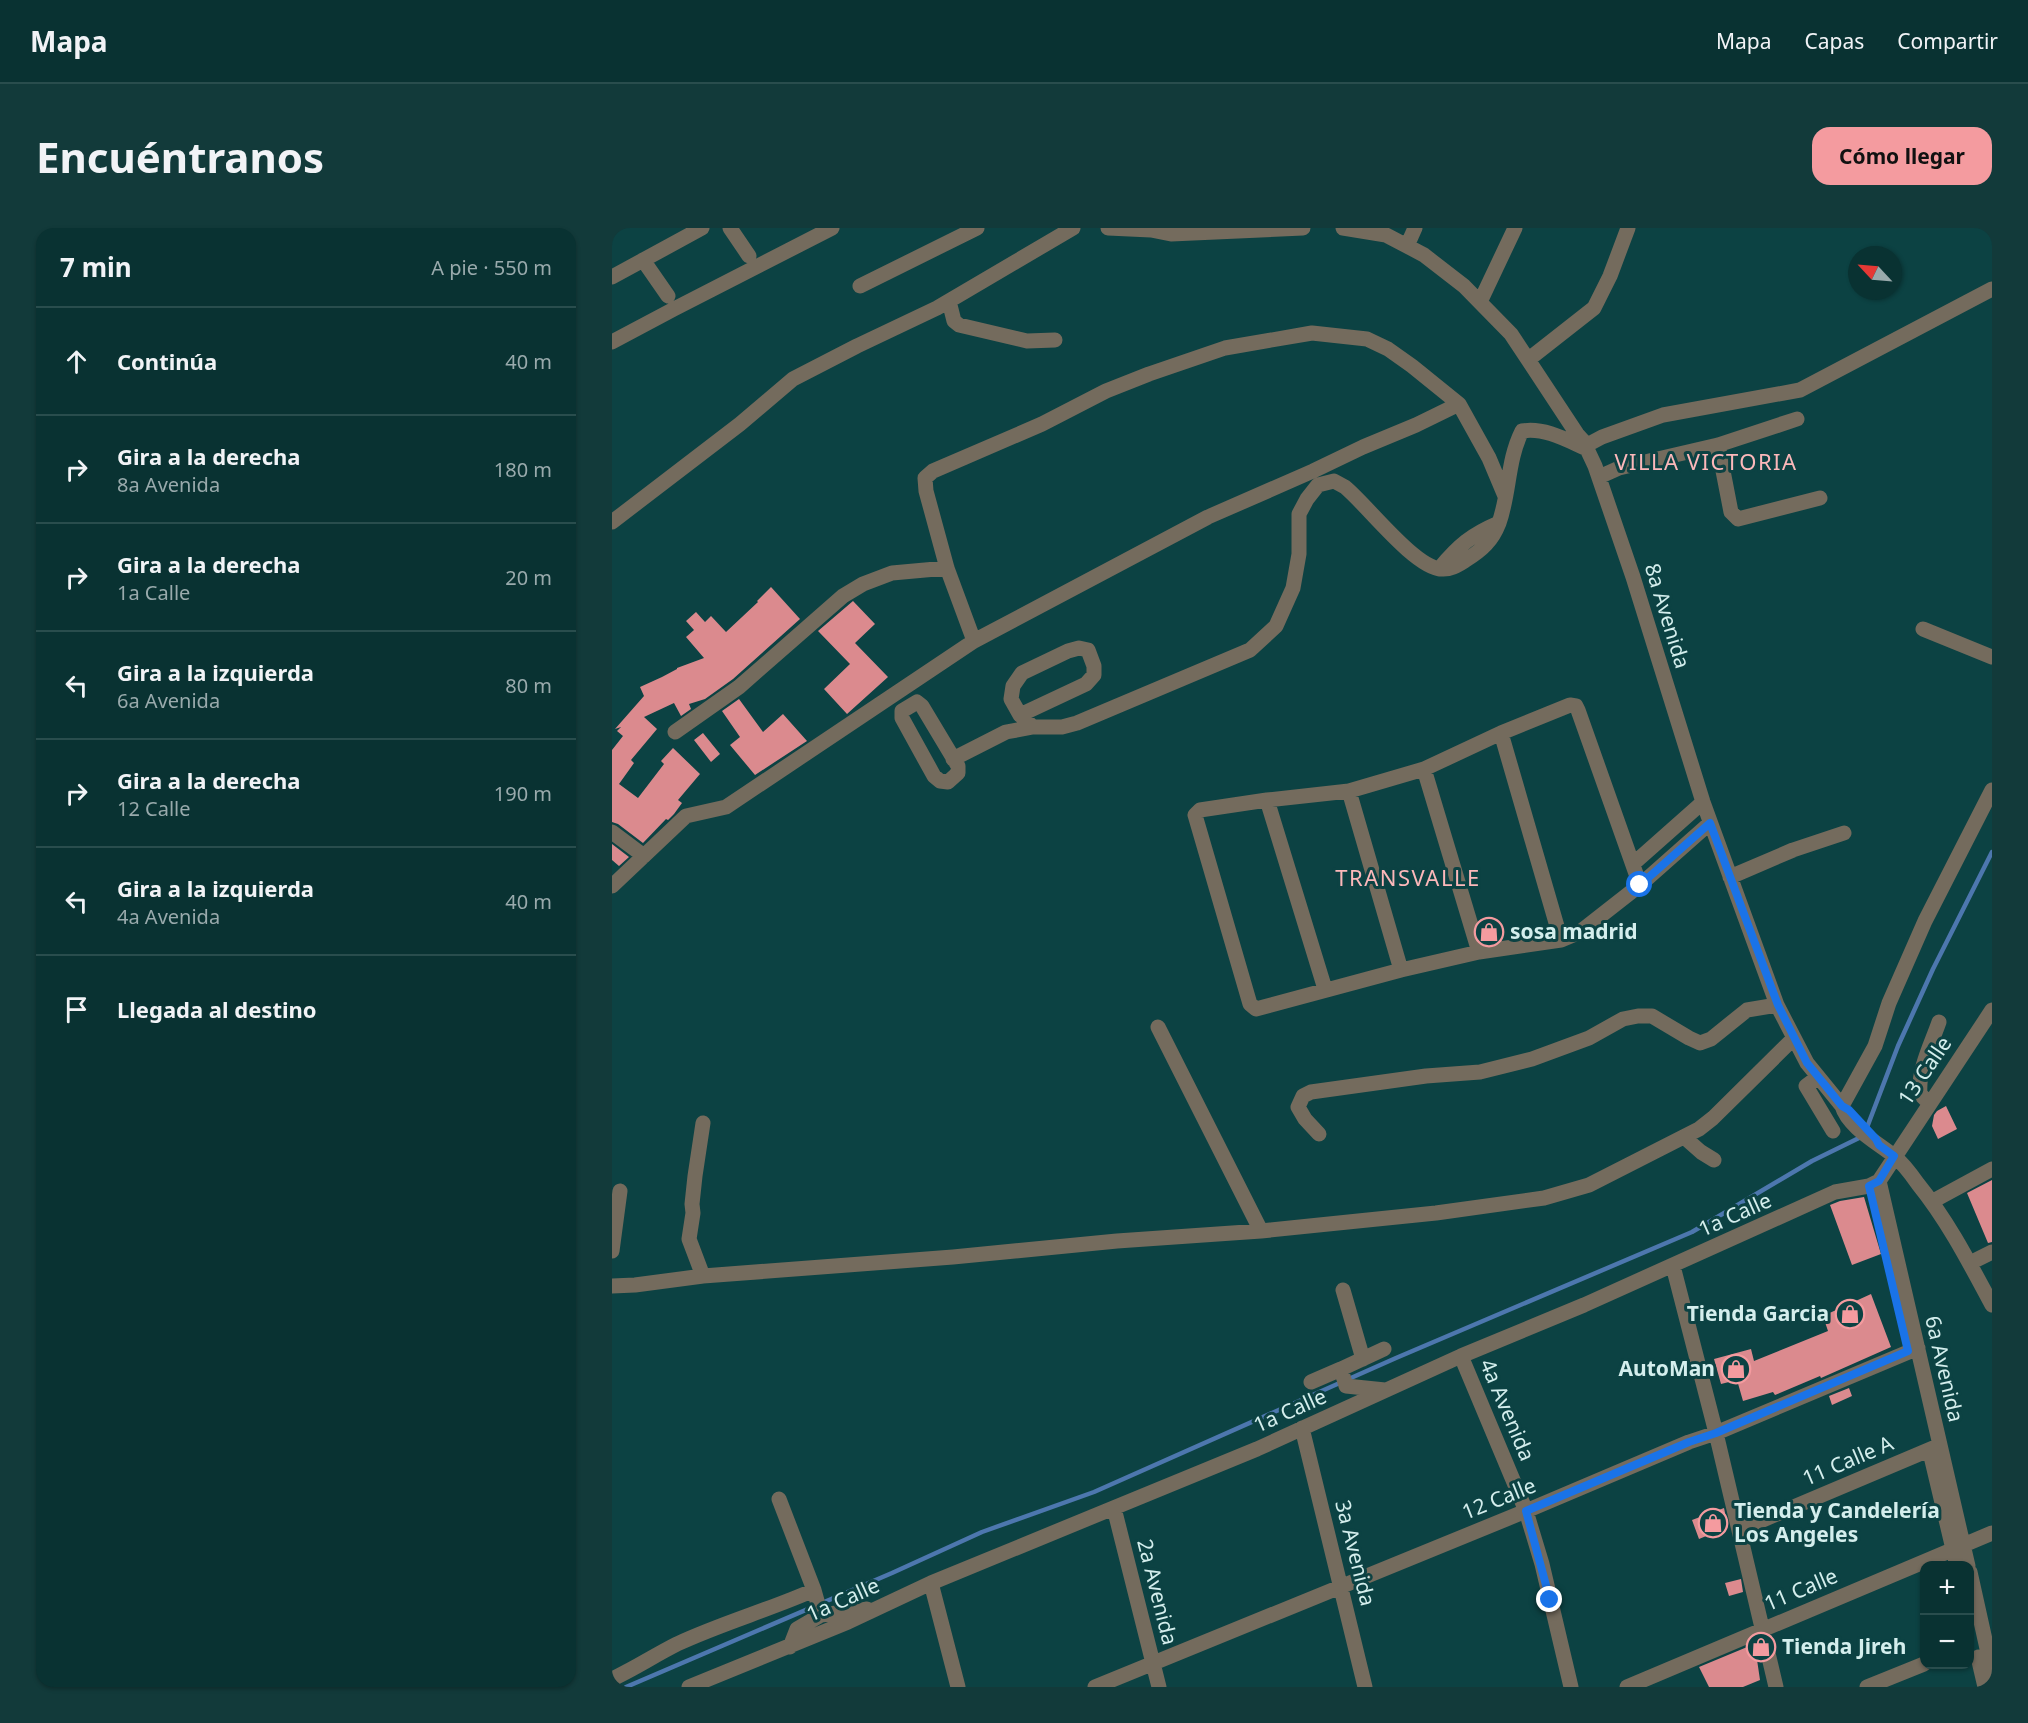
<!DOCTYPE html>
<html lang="es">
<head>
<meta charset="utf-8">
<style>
	body { margin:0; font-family:"Noto Sans",sans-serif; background:#123a3a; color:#f1f3f6 }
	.controls { position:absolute; right:18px; bottom:18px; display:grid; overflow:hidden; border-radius:12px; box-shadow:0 2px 4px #0004 }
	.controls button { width:54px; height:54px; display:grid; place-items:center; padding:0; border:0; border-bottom:2px solid #294d4d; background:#093232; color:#f1f3f6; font:30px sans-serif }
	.compass { position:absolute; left:1236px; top:18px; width:54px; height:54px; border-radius:50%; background:#093232; box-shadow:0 2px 4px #0004; rotate:296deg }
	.stop { position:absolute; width:18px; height:18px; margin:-14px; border:4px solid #1a73e8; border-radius:50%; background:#fff }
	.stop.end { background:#1a73e8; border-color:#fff; box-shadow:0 2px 6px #0008 }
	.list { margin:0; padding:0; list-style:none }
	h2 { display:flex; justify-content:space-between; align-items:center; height:78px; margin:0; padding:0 24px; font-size:26px }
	h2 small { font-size:20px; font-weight:400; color:#99aaac }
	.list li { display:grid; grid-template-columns:39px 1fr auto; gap:18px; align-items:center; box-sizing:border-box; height:108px; padding:0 24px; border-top:2px solid #294d4d }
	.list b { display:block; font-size:22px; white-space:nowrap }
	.list p { margin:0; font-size:20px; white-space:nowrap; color:#99aaac }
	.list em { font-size:20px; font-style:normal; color:#99aaac }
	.icon { flex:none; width:33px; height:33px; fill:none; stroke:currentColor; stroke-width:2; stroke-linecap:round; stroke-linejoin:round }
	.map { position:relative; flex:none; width:1380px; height:1459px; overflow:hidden; border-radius:18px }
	header { display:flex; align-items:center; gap:36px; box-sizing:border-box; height:84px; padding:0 30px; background:#093232; border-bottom:2px solid #294d4d }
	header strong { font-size:28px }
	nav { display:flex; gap:33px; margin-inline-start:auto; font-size:21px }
	.intro { display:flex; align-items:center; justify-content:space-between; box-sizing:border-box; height:144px; padding:0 36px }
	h1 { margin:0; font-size:42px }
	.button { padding:15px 27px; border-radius:18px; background:#f49b9f; color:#111; font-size:21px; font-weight:700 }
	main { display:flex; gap:36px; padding:0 36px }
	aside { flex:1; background:#093232; border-radius:18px; box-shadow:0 2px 4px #0004 }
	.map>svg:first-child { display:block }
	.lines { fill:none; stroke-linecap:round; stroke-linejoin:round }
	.stream { stroke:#4d77ae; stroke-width:4.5 }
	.building { fill:#db8a8e }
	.minor { stroke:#746b5d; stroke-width:15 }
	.route { stroke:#1a73e8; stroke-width:8 }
	.labels { text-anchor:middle; stroke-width:6; stroke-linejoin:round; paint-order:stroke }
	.street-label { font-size:21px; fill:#d4eeed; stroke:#0c4243 }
	.poi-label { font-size:21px; font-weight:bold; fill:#d4eeed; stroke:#0c4243; text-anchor:start }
	.neighbourhood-label { font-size:22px; letter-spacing:1.5px; fill:#fcb8ba; stroke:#0c4243 }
</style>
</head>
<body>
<header>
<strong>Mapa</strong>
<nav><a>Mapa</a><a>Capas</a><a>Compartir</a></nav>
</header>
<div class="intro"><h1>Encuéntranos</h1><a class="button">Cómo llegar</a></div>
<main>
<aside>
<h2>7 min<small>A pie · 550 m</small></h2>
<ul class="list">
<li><svg class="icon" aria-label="ahead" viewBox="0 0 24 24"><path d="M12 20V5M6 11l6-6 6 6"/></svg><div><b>Continúa</b></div><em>40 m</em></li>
<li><svg class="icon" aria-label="right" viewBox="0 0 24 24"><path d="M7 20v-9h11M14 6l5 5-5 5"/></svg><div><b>Gira a la derecha</b><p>8a Avenida</p></div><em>180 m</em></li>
<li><svg class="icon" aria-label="right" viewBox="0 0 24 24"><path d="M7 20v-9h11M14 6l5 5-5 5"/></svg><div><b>Gira a la derecha</b><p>1a Calle</p></div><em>20 m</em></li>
<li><svg class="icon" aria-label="left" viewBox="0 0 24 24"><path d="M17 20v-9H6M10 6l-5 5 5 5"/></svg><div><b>Gira a la izquierda</b><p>6a Avenida</p></div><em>80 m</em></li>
<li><svg class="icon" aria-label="right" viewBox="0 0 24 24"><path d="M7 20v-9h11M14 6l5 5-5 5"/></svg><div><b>Gira a la derecha</b><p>12 Calle</p></div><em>190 m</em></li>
<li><svg class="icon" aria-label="left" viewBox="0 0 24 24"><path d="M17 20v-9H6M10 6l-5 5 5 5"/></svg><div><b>Gira a la izquierda</b><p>4a Avenida</p></div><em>40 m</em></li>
<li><svg class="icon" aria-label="arrive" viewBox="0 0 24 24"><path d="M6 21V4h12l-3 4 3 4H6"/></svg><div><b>Llegada al destino</b></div></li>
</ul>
</aside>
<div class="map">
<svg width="1380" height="1459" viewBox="0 0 1380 1459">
	<rect width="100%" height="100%" fill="#0c4243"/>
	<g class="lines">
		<path class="stream" d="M1254,902l32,-84 35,-77 59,-117
			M14,1459l266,-114 90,-41 112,-40 302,-134 296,-126 120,-71 49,-24"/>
	</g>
	<path class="building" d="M159,359l29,32 -67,60 -28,20 -16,5 2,5 -10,7 -7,-13 -30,14 13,12 -26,31 3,3 -15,21 19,14 26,-34 -3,-3 12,-13 27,26 -22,26 4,3 -8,11 -6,6 -2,-1 -23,24 -25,-19 -6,-2v-72l11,-14 -6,-5 4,-4 -6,2 29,-33 -4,-9 22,-10 15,-8v-1l27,-10 -18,-21 8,-7 -8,-9 10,-9 9,10 6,-6 15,16 32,-30 -1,-1z
		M241,373l22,23 -20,19 33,34 -41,37 -23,-25 26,-25 -32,-33z
		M127,471l24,33 20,-18 24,27 -52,34 -25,-30 10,-8 -18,-26z
		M91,505l17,21 -9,8 -17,-22z
		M0,616l17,13 -10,9 -7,-6z
		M1334,878l11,23 -19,10 -6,-13 2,-11 3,-4z
		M1380,952v62l-4,1 -21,-50z
		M1252,969l17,57 -29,11 -22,-60 10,-4z
		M1259,1066l20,53 -70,31 -1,-2 -45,19 -2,-3 -30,9 -6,-21 -16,4 -7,-25 37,-10 3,12 74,-30 -5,-15z
		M1237,1160l3,8 -20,9 -3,-9z
		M1112,1280l4,19 -29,12 -7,-19z
		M1129,1351l2,13 -14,4 -4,-13z
		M1140,1417l3,1 5,34 -17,7h-34l-10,-20z"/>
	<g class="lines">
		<path class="minor" d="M118,0l19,28
			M496,0l43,2 20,4 132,-6
			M731,0l43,7 38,20 40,31 47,48 66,100 10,11v4l8,17 38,111 70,225 74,203 30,58 35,43c6,21 36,37 52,50 10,8 17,18 24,28 30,37 52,80 74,121
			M795,18l8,-18
			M31,32l25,36
			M0,49l90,-49
			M248,58l117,-58
			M337,73l5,20 5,4 68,16 28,-1
			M868,74l35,-74
			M0,114l62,-33 158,-81
			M917,131l65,-51 16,-32 18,-48
			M975,217l15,-8 61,-22 137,-25 192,-101
			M1106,217l13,67 7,7 82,-21
			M987,249l20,-9 99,-23 79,-26
			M0,294l128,-98 53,-45 64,-33 80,-38 136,-80
			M827,341c20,-24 32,-34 60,-46
			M1311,401l69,28
			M362,413l-27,-73 -21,-77 -1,-13 8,-7 109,-47 64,-33 43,-17 76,-26 87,-15 55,6 21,10 24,17 47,38 30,54 16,38
			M305,474l5,4 36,60v7l-10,9 -8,-1 -6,-5 -32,-58v-7z
			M408,487l66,-31 8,-9v-9l-6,-16 -9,-2 -11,3 -46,22 -9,13 -2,13 9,16 13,12h29l15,-4 173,-73 26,-24 17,-38 6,-34v-40l8,-15 11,-14 16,-4 11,6c22,18 69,80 96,82 10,1 17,-4 25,-9 16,-10 26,-19 33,-37 11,-31 8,-62 23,-92 22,-4 45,9 65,18
			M63,504l64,-45 104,-91 20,-12 29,-11 55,-5
			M889,505l60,207
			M341,531l53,-27 27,-5
			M812,541l55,183
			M737,563l52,179
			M655,572l58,189
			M0,604l32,24
			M1021,636l70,-62
			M1118,649l63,-27 51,-17
			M1028,657l-62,-175 -2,-4 -6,-1 -69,28 -77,36 -75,22 -82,9 -67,10 -5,5 55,189 6,5 145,-39 78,-18 82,-12 19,-8 60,-47 70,-62
			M0,658l74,-70 40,-9 248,-166 234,-124 105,-46 50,-24 53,-22 43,-21
			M546,799l103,204
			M1206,849l-12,9 27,45
			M1317,875l-9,-9c-2,-25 11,-49 19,-72
			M1230,878l33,-60 14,-43 36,-82 67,-131
			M91,895l-8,53 -3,28 1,9 -4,26 14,37
			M707,906l-14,-15 -7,-12 5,-11 8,-4 115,-16 54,-4 52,-13 57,-21 34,-19 15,-3h14l37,22 11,5 11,-4 36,-29 30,-5
			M1072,909l17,15 13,8
			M1267,953l89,385
			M1321,973l59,-32
			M0,1023l8,-60
			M1358,1035l22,-11
			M1061,1038l43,167 60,254
			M0,1058l23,-1 68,-9 250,-19 164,-16 144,-10 175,-18 108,-15 45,-13 110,-56 14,-11 80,-79
			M731,1062l20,69
			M772,1121l-43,20 5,17 39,4
			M849,1128l65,155 16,53 29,123
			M699,1154l30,-13
			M690,1200l63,259
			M1318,1224l27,114
			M167,1271l35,91 7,25
			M502,1280l45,179
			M1127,1302l199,-84
			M1358,1344l22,99
			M319,1355l27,104
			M178,1419l7,-18 24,-14 46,-6
			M1366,1429l7,30
			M0,1451c22,-10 43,-24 65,-35 45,-21 92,-34 137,-54
			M77,1459l159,-65 83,-39 326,-134 204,-93 123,-51 251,-113 34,-6 10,-5 113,-171
			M483,1459l431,-176 163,-69 27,-9 202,-85
			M1015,1459l365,-154
			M1255,1459l57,-23"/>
	</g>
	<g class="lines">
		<path class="route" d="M938,1372l-24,-89 163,-69 27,-9 192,-82 -39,-165 10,-5 15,-25 -15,-11 -3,-6 -27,-29 -7,-4 -35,-43 -29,-58 -68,-182 -70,62"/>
	</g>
	<defs>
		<g id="shop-ring" transform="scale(1.5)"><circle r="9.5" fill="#0c4243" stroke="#f49b9f" stroke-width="1.5"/><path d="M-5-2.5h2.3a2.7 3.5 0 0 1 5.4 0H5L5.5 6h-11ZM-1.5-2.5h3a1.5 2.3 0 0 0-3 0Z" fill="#f49b9f"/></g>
	</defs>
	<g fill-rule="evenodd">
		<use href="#shop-ring" x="877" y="704"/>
		<use href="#shop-ring" x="1238" y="1086"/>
		<use href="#shop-ring" x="1124" y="1141"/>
		<use href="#shop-ring" x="1101" y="1295"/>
		<use href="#shop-ring" x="1149" y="1419"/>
	</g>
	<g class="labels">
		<g class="street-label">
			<text transform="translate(1055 388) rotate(73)" y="7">8a Avenida</text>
			<text transform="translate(1313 843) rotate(-56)" y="7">13 Calle</text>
			<text transform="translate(1123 987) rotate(-24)" y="7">1a Calle</text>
			<text transform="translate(1332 1141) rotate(77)" y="7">6a Avenida</text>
			<text transform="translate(895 1182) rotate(67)" y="7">4a Avenida</text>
			<text transform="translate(678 1183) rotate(-24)" y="7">1a Calle</text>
			<text transform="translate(1236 1233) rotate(-23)" y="7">11 Calle A</text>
			<text transform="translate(887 1271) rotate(-22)" y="7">12 Calle</text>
			<text transform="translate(743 1325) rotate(76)" y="7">3a Avenida</text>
			<text transform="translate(1189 1362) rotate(-23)" y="7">11 Calle</text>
			<text transform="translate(545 1364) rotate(76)" y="7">2a Avenida</text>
			<text transform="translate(231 1372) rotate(-24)" y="7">1a Calle</text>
		</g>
		<g class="poi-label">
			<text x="898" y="711">sosa madrid</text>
			<text x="1217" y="1093" text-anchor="end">Tienda Garcia</text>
			<text x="1103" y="1148" text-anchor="end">AutoMan</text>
			<text x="1122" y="1290">Tienda y Candelería<tspan x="1122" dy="24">Los Angeles</tspan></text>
			<text x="1170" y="1426">Tienda Jireh</text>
		</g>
		<g class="neighbourhood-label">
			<text x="1094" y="242">VILLA VICTORIA</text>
			<text x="796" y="658">TRANSVALLE</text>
		</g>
	</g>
</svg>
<div class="controls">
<button>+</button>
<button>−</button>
</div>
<svg class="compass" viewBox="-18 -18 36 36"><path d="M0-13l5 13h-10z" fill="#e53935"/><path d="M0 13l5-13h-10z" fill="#99aaac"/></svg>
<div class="stop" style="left:1028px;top:657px"></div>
<div class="stop end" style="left:938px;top:1372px"></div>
</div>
</main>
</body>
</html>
